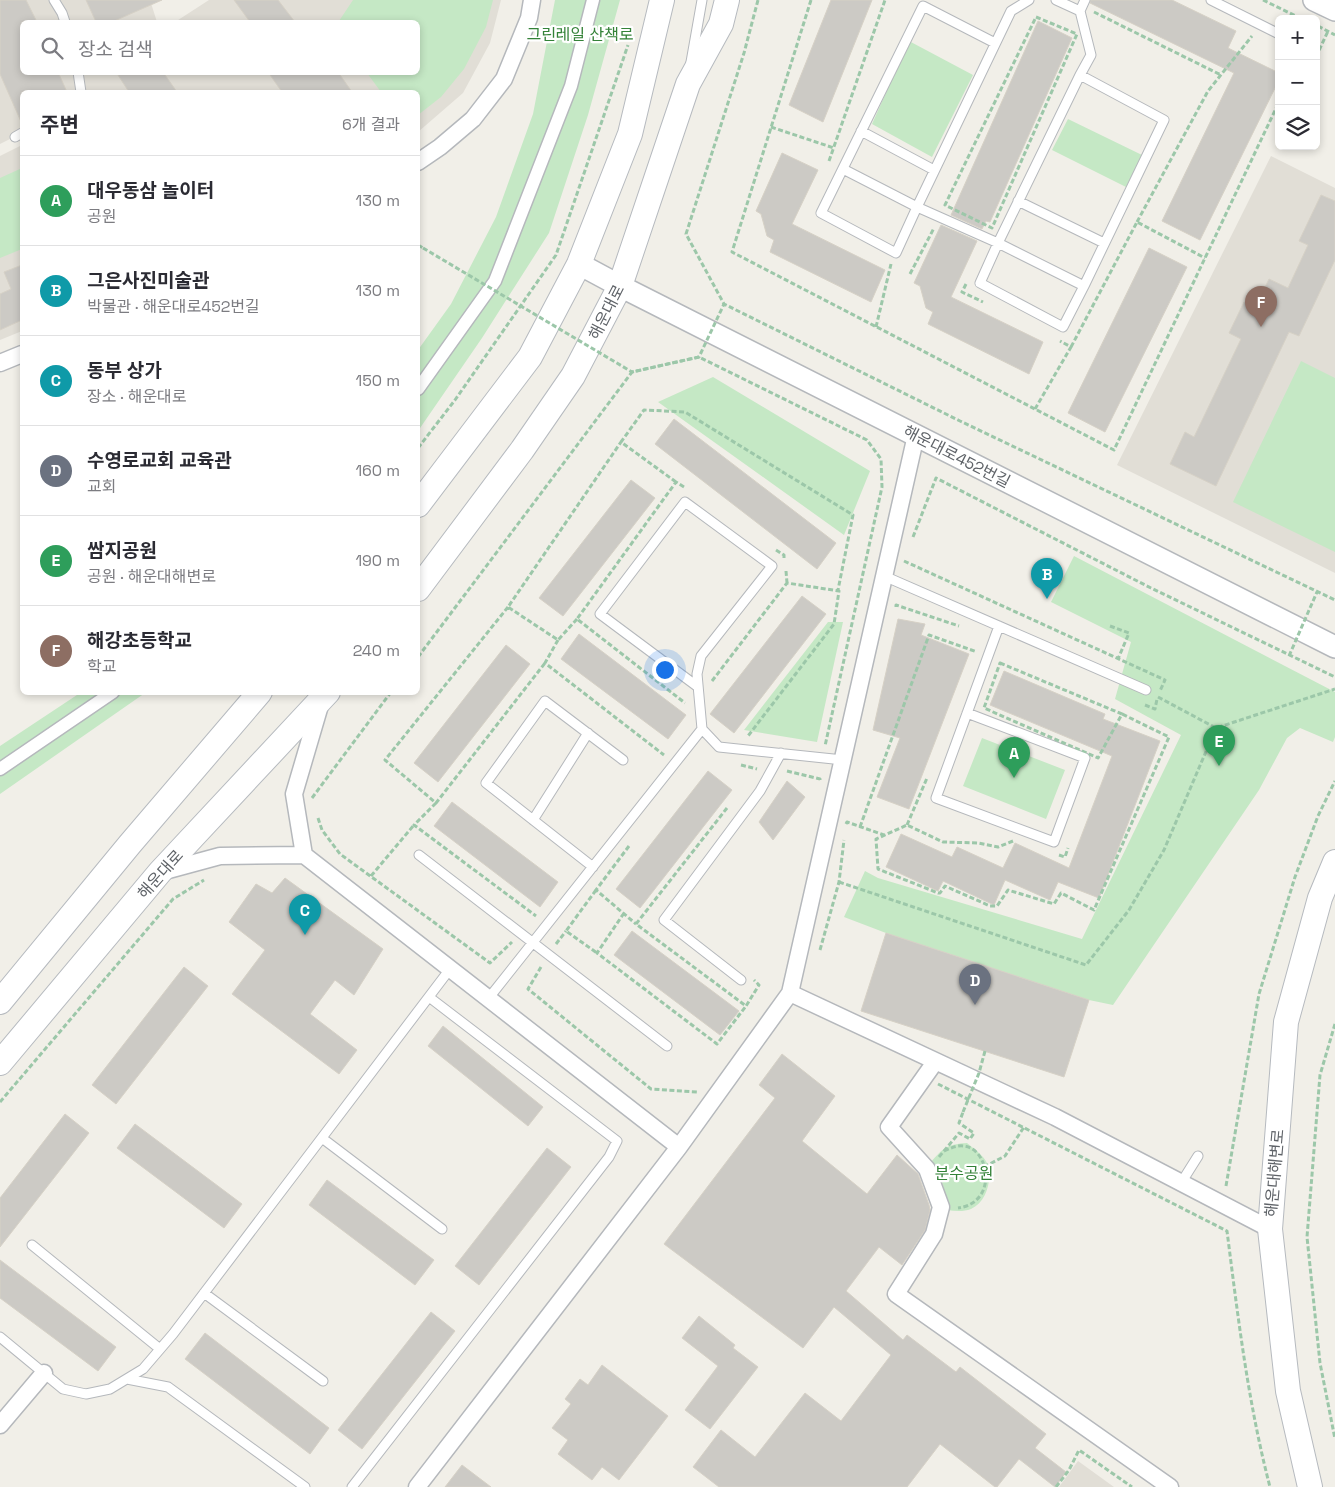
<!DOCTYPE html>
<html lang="ko">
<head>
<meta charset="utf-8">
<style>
	body { margin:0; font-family:"Space Grotesk","Noto Sans KR",sans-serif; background:#f2f2f3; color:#2b2b33 }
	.controls { position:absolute; right:15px; top:15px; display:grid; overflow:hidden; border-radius:8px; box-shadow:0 2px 8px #0003 }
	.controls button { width:45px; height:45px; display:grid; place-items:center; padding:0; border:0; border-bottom:1px solid #e1e1e2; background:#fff; color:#2b2b33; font:25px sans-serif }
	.you { position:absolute; left:664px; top:669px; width:18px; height:18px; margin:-12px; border:4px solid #fff; border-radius:50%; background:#1a73e8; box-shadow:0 0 0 8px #1a73e833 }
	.badge { display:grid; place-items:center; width:32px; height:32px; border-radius:50%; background:#ea4335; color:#fff; font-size:16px; font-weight:700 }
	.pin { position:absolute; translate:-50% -41px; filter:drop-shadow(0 1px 2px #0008) }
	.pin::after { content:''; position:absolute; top:26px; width:18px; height:15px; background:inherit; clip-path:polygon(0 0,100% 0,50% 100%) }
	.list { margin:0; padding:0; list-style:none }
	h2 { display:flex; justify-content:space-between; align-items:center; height:65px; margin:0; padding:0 20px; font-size:21px }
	h2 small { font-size:16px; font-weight:400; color:#7c7c81 }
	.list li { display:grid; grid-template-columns:32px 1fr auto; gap:15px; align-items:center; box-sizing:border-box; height:90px; padding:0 20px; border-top:1px solid #e1e1e2 }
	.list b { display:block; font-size:19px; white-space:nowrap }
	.list p { margin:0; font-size:16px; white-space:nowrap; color:#7c7c81 }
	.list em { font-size:16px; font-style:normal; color:#7c7c81 }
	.icon { flex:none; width:28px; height:28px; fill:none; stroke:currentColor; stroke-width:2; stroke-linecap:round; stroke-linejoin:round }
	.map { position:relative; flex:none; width:1335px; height:1487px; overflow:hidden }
	.search { position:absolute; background:#fff; box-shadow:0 2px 8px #0003; left:20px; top:20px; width:400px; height:55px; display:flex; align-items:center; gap:12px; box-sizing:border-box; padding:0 18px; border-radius:8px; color:#7c7c81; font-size:19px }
	.panel { position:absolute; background:#fff; box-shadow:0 2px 8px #0003; left:20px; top:90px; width:400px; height:605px; border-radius:8px }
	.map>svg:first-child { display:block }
	.education { fill:#e1ded6 }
	.green { fill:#c5e8c5 }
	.building { fill:#cccac5; stroke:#d6d1c6 }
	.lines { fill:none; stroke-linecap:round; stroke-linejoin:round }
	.service-casing { stroke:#b5b8bc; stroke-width:11 }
	.pedestrian-casing { stroke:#b5b8bc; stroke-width:15 }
	.minor-casing { stroke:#b5b8bc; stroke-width:19 }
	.tertiary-casing { stroke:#b5b8bc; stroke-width:24 }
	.secondary-casing { stroke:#b6babf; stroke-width:26 }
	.path { stroke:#9cc7a9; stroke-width:3; stroke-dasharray:5 2.5; stroke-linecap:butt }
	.service { stroke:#fff; stroke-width:9 }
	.pedestrian { stroke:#fff; stroke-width:12 }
	.minor { stroke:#fff; stroke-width:16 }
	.tertiary { stroke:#fff; stroke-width:21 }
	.secondary { stroke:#fff; stroke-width:24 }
	.path-bridge { stroke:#9cc7a9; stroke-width:3; stroke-dasharray:5 2.5; stroke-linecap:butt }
	.labels { text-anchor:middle; stroke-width:4.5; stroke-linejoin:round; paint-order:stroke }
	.park-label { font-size:16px; fill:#348238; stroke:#fff }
	.street-label { font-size:16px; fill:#5f6368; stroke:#fff }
</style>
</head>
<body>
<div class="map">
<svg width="1335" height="1487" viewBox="0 0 1335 1487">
	<rect width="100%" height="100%" fill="#f1efe8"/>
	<path class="education" d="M0,0h150l7,22h-135v50h396v-50h-243l34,-22h292l-11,43 -27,50 -45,39v-40h-396v41l-22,11z
		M22,145v186l-22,9v-184z
		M1271,156l64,32v385l-218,-108z
		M1078,1461l36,26h-55z"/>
	<path class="green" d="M353,0h140l-7,27 -22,42 -23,28 -23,18v-23h-37l-14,-19 51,-1v-50h-79v-1z
		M555,0h65l-32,115 -39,118 -67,105 -64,93v-81l33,-46 45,-87 37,-103z
		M909,41l64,34 -41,82 -60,-33z
		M1068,119l74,36 -16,32 -74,-37z
		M22,168v81l-22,9v-80z
		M1301,361l34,17v174l-102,-50z
		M713,377l157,94 -26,64 -186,-133z
		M1074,556l261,136v45l-2,5 -33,-14 -13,10 -28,52 -146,215 -24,-5 -203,-67 -42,-16 21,-46 13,7 204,61 99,-204 -66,-36 16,-57 -80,-40z
		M828,622h15l-26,120 -73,-12z
		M80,693h65l-145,101v-48z
		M982,738l83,32 -19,49 -83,-33z
		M967,1143c7,6 16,12 20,20 6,15 0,39 -16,46 -8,3 -16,2 -24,1l-4,-25 -12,-23c12,-14 17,-18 36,-19z"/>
	<path class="building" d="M0,0h26l11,22h-15v50h36l9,20h-45v32l-22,-50z
		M86,0h76l-50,22h-16z
		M234,0h44l17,22h-45z
		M831,0h41l-49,122 -34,-17z
		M1091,0h81l64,31 -8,17 51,25v7l-79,160 -38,-19 72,-148 -144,-70z
		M1038,21l34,17 -82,184 -4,-1 -4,8 -31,-14z
		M116,72h47l14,20h-48z
		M268,72h70l14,20h-70z
		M782,153l36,17 -26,54 93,46 -14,32 -101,-50 4,-12 -7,-4 -6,-22 -5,-3z
		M1321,195l14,6v59l-36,76 -10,-4 -73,154 -46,-22 15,-32 9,5 47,-98 -12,-6 15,-31 11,6 14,-29 19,9 20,-43 -9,-4z
		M941,225l36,16 -26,56 92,45 -14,32 -101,-50 5,-12 -7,-4 -6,-22 -6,-3z
		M1149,248l38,19 -82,165 -37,-19z
		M22,265v55l-22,10v-36l11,-5 -7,-17z
		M674,419l162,124 -19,26 -162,-125z
		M631,480l24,18 -92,118 -24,-18z
		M802,596l24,18 -92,119 -24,-19z
		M898,619l27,5 -4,11 48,19 -60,155 -32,-12 23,-59 -27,-8z
		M579,634l107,81 -18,24 -107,-80z
		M506,645l24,19 -92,118 -24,-19z
		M1004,671l101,43 -2,5 57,22 -61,157 -41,-16 -8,18 -45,-20 -11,25 -51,-24 -5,10 -52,-24 15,-33 51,23 5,-10 46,21 12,-25 54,25 43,-112 -122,-51z
		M708,771l24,19 -92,118 -24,-19z
		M787,781l18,16 -32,43 -14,-18z
		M452,802l106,80 -18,25 -106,-81z
		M285,878l98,71 -29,46 -19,-15 -25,34 47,36 -18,24 -107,-80 33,-44 -36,-28 27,-38 16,9z
		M632,931l107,80 -19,24 -106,-80z
		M886,933l203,67 -25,77 -203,-66z
		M184,967l24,19 -92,118 -24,-19z
		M443,1026l100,81 -15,19 -100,-80z
		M782,1054l53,42 -33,45 65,53 30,-39 21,19 11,31 1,5 -5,20 -23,35 -23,-18 -33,44 57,49 4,-5 49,37 4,-5 86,67 -11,14 31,24 -11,15 -36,-28 -22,28h-2l-55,-43 -33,43h-188l-26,-20 28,-37 34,27 50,-64 36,28 50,-66 -57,-48 -31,41 -139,-104 111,-146 -16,-13z
		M65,1114l24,19 -89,114v-49z
		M135,1124l107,80 -18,24 -107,-80z
		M547,1148l24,19 -92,118 -24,-19z
		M327,1180l107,80 -19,25 -106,-80z
		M0,1260l116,87 -18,24 -98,-73z
		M431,1312l24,19 -93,118 -24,-19z
		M699,1316l36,29 -2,3 25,19 -48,62 -25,-19 33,-44 -36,-28z
		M205,1333l124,95 -19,26 -125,-95z
		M602,1365l66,51 -49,64 -17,-13 -10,13 -34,-26 10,-14 -16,-12 19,-24 -6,-5 15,-20 8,6z
		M462,1465l29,22h-46z"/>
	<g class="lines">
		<g class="service-casing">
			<path id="service" d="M54,0l8,13 3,9
				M1056,0l24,11 5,-11
				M1211,0l68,34
				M995,43l-72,-37 -102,207 75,40 21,-46 81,36 -18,40 83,44 21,-41
				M691,62l11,-62
				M78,72l3,20
				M1080,75l84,45 -80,166 -86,-43 82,-168 11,-20 -11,-44
				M861,131l73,39
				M15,137l7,-4
				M843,169l74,38 94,-196 18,-11
				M1018,201l86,42
				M884,576l262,114
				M967,713l118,45 -31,84 -118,-44 63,-172
				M702,729l17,18 124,13
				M533,820l55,-87
				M419,855l248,191
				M593,867l-107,-84 59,-82 78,59
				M741,980l-77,-60 96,-129 21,-38
				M488,999l214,-270 -5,-55 4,-18 71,-90 -87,-64 -85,112 98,73
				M322,1138l120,91
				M1181,1183l17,-27
				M32,1245l128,104
				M204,1293l119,88
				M0,1337l63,52 23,5 24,-5 33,-20 30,-35 277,-365
				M127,1379l41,8 137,100
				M352,1487l257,-330 8,-16 -188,-144"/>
		</g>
		<g class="pedestrian-casing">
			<path id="pedestrian" d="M418,389l77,-108 76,-195 22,-86
				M0,769l113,-77"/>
		</g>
		<g class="minor-casing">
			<path id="minor" d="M418,162l22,-15 33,-28 31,-40 25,-61 3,-18
				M0,363l22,-9
				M304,855l-10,-61 27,-92
				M161,872l59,-16 84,-1 375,292
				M790,993l265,124 215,112
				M935,1062l-46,65 38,42 14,38 -7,27 -38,60 274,193
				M0,1425l44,-52
				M417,1487l262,-340 111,-154 126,-558"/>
		</g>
		<g class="tertiary-casing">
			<path id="tertiary" d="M1314,0l21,10
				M579,264l41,22 715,361"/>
		</g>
		<g class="secondary-casing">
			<path id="secondary" d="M418,505l112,-148 49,-93 51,-130 32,-134
				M418,589l104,-139 51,-74 47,-90 68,-202 33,-60 6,-24
				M0,1002l130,-158 130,-152
				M0,1063l160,-191 168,-180
				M1310,1487l-22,-96 -18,-162 16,-207 34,-124 15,-36"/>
		</g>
		<path class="path" d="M758,0l-14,53 -58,181 38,70 236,117 375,179
			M811,0l-79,252 382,198 165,-348
			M1263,0l39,19
			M1094,12l127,63
			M1036,17l41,17 -85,194 -47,-23z
			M1318,26l17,9
			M1316,57l12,-26
			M771,127l63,21
			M829,161l56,-161
			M1137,222l71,-131 44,-55
			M418,245l5,3
			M910,274l24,-46
			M966,284l-4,8 21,10
			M876,327l15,-63
			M1071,347l66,-125 68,36
			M1035,409l36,-62 -11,-6
			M418,448l37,-48 101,-145 72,-210
			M676,482l-55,-40 23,-32 41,2 168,103 -15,75
			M684,487l-8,-5 -99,137 108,84
			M913,537l23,-59 215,110 184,89
			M776,550l8,5v4
			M904,561l261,119 -5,11
			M786,571l1,12
			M508,607l-123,153 51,43 109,-140
			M896,607v-2l63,21
			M577,619l-19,21 -50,-33 113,-165
			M1110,626l19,7 -11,26
			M558,640l-13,23 119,92
			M418,657l214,-285 67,-15 168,83 14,19 1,28 -57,259
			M1000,663l122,51 -24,44 -114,-50z
			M712,681l75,-98 52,8 -5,33 -86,112
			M1158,697l58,31 119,-39
			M1145,705l10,4 2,-10
			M741,765l16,4
			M787,771l33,8v2
			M312,798l79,-106
			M436,803l-22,22 122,91
			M727,808l-91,116 110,82 13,-21 -5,-5
			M318,818l4,12 18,24 150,109 22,-21
			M846,824l1,-2 37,13
			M907,825l20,-47
			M860,827l69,-192 48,17
			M1013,841l-15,6 -20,-4 -35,-1 -36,-17 -31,14 2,30 60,24h2l5,-7 45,20h7l11,-16 46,14 7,-11 33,17 75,-173 -47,-23
			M629,846l-33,44 40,34
			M1059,855l6,2 3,-9
			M371,876l43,-51
			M839,882l247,83 43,-55 35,-60 52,-122
			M596,890l-30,41 31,22
			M624,913l-27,40 120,91 29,-38
			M556,944l10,-13
			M820,950l19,-68 5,-42
			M541,967l-13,22 123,100 46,3
			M1335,1024l-15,51 -13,162 13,126 15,76
			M938,1084l289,147c11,86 21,172 43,256
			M0,1102l173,-203 31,-19
			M944,1151c7,-3 13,-6 20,-5 26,3 34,57 -6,62
			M939,1157l20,-24 11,6 4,-6 -15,-10 4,-11
			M984,1167l21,-11 19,-29
			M1226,1186l33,-192 36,-117 23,-61 17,-35
			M1056,1487l13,-17 10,-20 53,37"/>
		<use href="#service" class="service"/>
		<use href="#pedestrian" class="pedestrian"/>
		<use href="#minor" class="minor"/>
		<use href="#tertiary" class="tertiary"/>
		<use href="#secondary" class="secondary"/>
		<path class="path-bridge" d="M423,248l209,124 67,-15 25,-53
			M1289,656l28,-64
			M963,1112l16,-39 6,-22"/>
	</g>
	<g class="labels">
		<g class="park-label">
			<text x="580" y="40">그린레일 산책로</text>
			<text x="964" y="1179">분수공원</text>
		</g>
		<g class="street-label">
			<text transform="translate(606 312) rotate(-63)" y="6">해운대로</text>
			<text transform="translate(957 456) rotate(27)" y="6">해운대로452번길</text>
			<text transform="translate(160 874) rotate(-48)" y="6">해운대로</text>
			<text transform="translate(1274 1173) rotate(-85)" y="6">해운대해변로</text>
		</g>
	</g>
</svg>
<div class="controls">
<button>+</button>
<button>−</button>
<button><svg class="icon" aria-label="layers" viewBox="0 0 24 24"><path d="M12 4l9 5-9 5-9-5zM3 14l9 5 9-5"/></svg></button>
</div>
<div class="you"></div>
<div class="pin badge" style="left:1014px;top:778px;background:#2e9e5b">A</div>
<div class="pin badge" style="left:1047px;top:599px;background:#0f9aa8">B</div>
<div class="pin badge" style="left:305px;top:935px;background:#0f9aa8">C</div>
<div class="pin badge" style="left:975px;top:1005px;background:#6b7280">D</div>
<div class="pin badge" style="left:1219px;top:766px;background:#2e9e5b">E</div>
<div class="pin badge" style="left:1261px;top:327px;background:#8d6e63">F</div>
<div class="search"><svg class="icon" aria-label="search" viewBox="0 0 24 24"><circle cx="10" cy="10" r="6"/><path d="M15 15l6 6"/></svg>장소 검색</div>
<section class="panel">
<h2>주변<small>6개 결과</small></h2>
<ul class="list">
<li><span class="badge" style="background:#2e9e5b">A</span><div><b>대우동삼 놀이터</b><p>공원</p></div><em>130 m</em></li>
<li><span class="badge" style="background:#0f9aa8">B</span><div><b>그은사진미술관</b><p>박물관 · 해운대로452번길</p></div><em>130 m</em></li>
<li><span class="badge" style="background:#0f9aa8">C</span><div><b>동부 상가</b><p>장소 · 해운대로</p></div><em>150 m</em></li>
<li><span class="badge" style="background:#6b7280">D</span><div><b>수영로교회 교육관</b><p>교회</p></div><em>160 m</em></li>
<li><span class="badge" style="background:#2e9e5b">E</span><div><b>쌈지공원</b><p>공원 · 해운대해변로</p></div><em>190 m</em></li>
<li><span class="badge" style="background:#8d6e63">F</span><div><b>해강초등학교</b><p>학교</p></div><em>240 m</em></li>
</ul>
</section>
</div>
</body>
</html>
